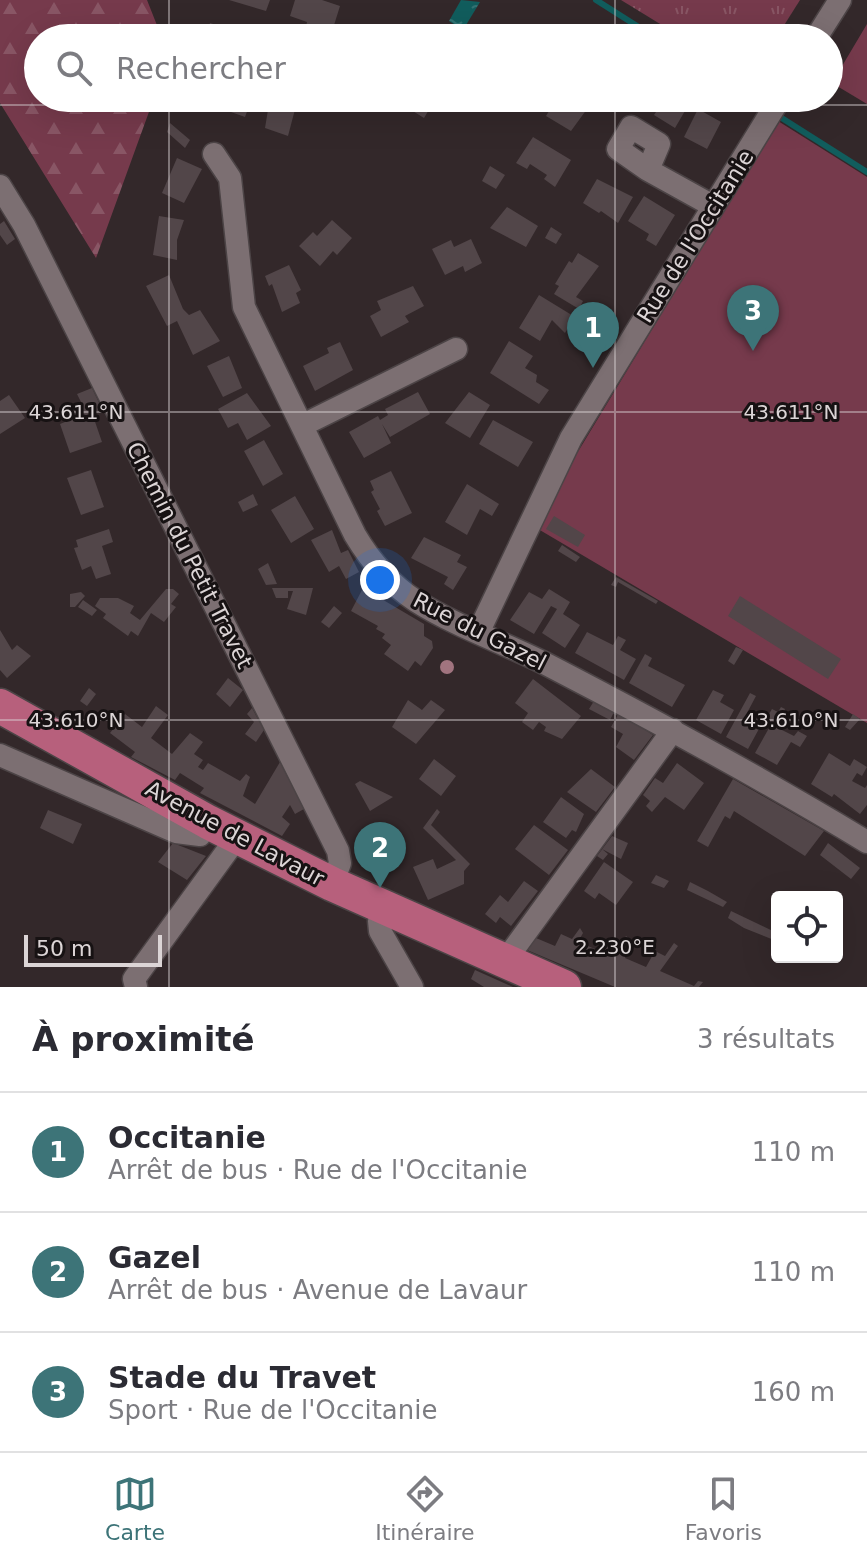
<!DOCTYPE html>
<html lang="fr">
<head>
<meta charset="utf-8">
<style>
	body { margin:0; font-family:"DejaVu Sans",sans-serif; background:#f2f2f3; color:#2b2b33 }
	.controls { position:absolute; right:24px; bottom:24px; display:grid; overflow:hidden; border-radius:8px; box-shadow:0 8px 32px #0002 }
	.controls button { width:72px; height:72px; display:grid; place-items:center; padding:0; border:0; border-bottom:2px solid #e1e1e2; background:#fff; color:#2b2b33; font:40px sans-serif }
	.scale { position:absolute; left:24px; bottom:20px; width:138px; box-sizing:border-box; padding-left:8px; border:4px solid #dcd5d6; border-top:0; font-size:22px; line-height:28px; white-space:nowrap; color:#dcd5d6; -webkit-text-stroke:6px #171213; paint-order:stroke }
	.you { position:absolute; left:380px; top:580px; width:28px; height:28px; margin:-20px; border:6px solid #fff; border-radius:50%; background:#1a73e8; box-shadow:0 0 0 12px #1a73e833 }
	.badge { display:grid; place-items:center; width:52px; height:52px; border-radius:50%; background:#3d7478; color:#fff; font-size:26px; font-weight:700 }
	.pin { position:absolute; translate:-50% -66px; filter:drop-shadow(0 2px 4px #0008) }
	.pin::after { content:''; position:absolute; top:42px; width:28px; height:24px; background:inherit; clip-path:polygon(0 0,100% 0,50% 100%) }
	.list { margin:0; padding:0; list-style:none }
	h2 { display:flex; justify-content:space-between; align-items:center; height:104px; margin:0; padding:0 32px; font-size:34px }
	h2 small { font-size:26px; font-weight:400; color:#7c7c81 }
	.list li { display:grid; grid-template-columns:52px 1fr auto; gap:24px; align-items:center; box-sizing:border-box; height:120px; padding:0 32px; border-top:2px solid #e1e1e2 }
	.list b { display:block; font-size:30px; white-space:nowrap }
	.list p { margin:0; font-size:26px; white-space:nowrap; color:#7c7c81 }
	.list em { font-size:26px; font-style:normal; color:#7c7c81 }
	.icon { flex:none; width:44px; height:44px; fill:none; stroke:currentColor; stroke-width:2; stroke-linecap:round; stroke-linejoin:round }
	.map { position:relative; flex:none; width:867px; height:987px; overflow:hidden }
	.search { position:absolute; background:#fff; box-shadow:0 8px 32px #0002; left:24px; right:24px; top:24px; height:88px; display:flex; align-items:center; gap:20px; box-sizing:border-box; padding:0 28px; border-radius:44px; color:#7c7c81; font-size:30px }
	.sheet { height:464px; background:#fff }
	nav { display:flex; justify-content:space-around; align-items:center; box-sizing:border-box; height:112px; border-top:2px solid #e1e1e2; background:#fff; font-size:22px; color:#7c7c81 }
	nav a { display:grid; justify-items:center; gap:4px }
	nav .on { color:#3d7478 }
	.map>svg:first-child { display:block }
	.grass { fill:#763a4c }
	.forest { fill:url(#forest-firs) }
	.park { fill:url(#park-tufts) }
	.water { fill:url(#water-ripples) }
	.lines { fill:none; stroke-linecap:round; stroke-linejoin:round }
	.stream { stroke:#115d5d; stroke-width:6 }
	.building { fill:#524649 }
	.street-casing { stroke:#4c4446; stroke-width:25 }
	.primary-casing { stroke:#4c4446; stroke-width:37 }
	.street { stroke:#7c6f72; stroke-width:22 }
	.primary { stroke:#b7607c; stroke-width:34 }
	.tree { fill:#a1747f }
	.ticks { fill:none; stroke:#dcd5d6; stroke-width:2; stroke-opacity:0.45 }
	.labels { text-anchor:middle; stroke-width:6; stroke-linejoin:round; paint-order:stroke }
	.street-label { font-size:22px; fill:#dcd5d6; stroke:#171213 }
	.ticks-label { font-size:20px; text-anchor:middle; fill:#dcd5d6; stroke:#171213; stroke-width:6; stroke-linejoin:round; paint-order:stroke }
</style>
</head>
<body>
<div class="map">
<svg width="867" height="987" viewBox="0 0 867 987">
	<defs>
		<pattern id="forest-firs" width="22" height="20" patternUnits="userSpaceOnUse" patternTransform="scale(2)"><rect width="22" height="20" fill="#763a4c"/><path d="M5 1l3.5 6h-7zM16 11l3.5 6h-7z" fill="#895665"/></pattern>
		<pattern id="park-tufts" width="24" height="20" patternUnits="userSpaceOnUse" patternTransform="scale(2)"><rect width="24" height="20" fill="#763a4c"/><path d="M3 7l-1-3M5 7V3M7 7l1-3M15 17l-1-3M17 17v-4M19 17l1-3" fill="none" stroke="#895665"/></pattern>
		<pattern id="water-ripples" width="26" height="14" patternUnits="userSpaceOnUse" patternTransform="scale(2)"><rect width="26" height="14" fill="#115d5d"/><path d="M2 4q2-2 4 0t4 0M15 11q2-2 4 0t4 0" fill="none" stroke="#337374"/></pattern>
	</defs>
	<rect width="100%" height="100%" fill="#33282a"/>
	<path class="grass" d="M867,24v80l-35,-21z
		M778,121l89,56v546l-334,-197z"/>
	<path class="forest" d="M0,0h147l15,38h-124v60h116l-58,160 -96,-155z"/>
	<path class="park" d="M621,0h179l-24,38h-93z"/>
	<path class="water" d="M461,0l19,2 -17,28 -14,-9z"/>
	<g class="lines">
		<path class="stream" d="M596,0l60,38
			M750,98l17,11
			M777,115l90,57"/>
	</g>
	<path class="building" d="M229,0h41l-4,11z
		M295,0h27l18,6 -10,32h-19l2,-8 -7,-3 1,-5 -17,-6z
		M210,23l19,6 -4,9 -19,-3z
		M252,98l-7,19 -28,-10 2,-5 -10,-3z
		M270,98h28l-10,38 -23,-8z
		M392,98h44l-12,20z
		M557,98l6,3 32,-3 -24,33 -25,-15z
		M653,98h26l10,6 -14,24 -21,-13 2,-3 -8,-5z
		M698,109l23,13 -14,27 -23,-12z
		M170,123l20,17 -5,8 -18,-16z
		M533,137l38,23 -16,27 -11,-8 3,-4 -17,-11 -3,5 -11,-6z
		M177,158l25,11 -18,34 -22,-10z
		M490,166l15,9 -9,14 -14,-8z
		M597,179l36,18 -15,26 -17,-12 -2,2 -16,-10z
		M644,196l31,19 -19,31 -10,-6 3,-6 -21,-13z
		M507,207l31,19 -12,21 -36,-19z
		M159,216l25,4 -7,20v20l-24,-5z
		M332,220l20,18 -15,17 -4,-4 -13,15 -21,-20 14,-14 4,4z
		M4,221l11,18 -8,6 -7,-10v-11z
		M551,227l11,7 -6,10 -11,-6z
		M471,239l11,24 -17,9 -2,-6 -18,9 -13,-26 19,-9 3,7z
		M578,253l21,13 -23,31 7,4 -4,8 -25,-15 5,-8 -4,-2 14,-23 3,2z
		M289,265l12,25 -5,3 4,10 -18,9 -10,-28 -3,2 -4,-10z
		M169,275l14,34 6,6 11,-5 20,31 -27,14 -16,-34 -10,5 -21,-40z
		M413,286l11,20 -19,10 4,6 -28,15 -11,-21 11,-6 -4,-9z
		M539,295l36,22 -10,16 -13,-13 -12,21 -21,-13z
		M509,341l24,15 -8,12 12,7 -1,7 13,8 -10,14 -49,-31z
		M340,342l13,28 -38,21 -12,-25 26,-13 -2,-5z
		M229,356l13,32 -19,9 -16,-31z
		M92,388l10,21 -10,4 10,29 -32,11 -10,-29 10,-4 -3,-9 16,-5 -6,-12z
		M418,392l12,22 -40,23 -8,-13 9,19 -27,15 -15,-26 29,-16 2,4 8,-5 -3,-6z
		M469,392l21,13 -20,33 -25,-15z
		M247,393l24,33 -24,14 -9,-17 -10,5 -10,-19z
		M9,395l16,23 -25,16v-33z
		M493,420l40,22 -15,25 -39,-23z
		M264,440l19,34 -20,12 -19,-35z
		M91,470l13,37 -23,8 -14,-37z
		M391,471l21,42 -27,13 -8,-15 3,-2 -9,-17 3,-2 -4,-9z
		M467,484l32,20 -7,12 -12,-7 -13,26 -22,-13z
		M253,494l5,11 -15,7 -5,-10z
		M295,496l19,33 -23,14 -20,-33z
		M554,516l31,19 -7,12 -32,-18z
		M109,529l4,13 -11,4 9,28 -15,5 -5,-13 -9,4 -8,-22 4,-1 -2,-7z
		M332,530l9,23 7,-3 11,22 -13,7 -7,-13 -10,6 -18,-32z
		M424,537l37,18 -4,7 10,5 -14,23 -9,-6 4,-7 -37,-19z
		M562,545l18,12 -4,5 -18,-11z
		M268,563l9,21 -11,1 -8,-16z
		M616,577l42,24 -2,3 -38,-22 -2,5 -5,-2z
		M272,588h41l-7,27 -19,-6 6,-18h-5v7h-12z
		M363,588l61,36v12l8,5 1,7 -12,18 -6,-5 -7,10 -24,-17 7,-9 -9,-7 3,-4 -9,-5 2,-3 -27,-15z
		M166,589h7l6,5 -8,10 5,3 -12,15 -13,-9 -13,23 -7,-5 -3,5 -25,-18 3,-4 -11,-8 5,-8h18l16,8 -4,7 10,7z
		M549,589l21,13 -7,12 17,11 -15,23 -23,-15 15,-24 -6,-3 -17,28 -24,-14 19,-28 13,7z
		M81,592l4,4 -10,11h-5v-13z
		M740,596l101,63 -13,20 -100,-63z
		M83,600l14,10 -5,6 -14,-9z
		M334,606l8,7 -13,15 -8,-6z
		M0,630l12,20 5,-5 14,11 -24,22 -7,-8z
		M587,632l26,13 5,-9 8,4 -6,10 16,9 -12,21 -49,-27z
		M736,647l7,3 -9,15 -6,-4z
		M645,654l7,4 -4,8 37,19 -13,22 -43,-24z
		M228,678l15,12 -13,17 -14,-13z
		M533,679l48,37 -19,23 -18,-8 2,-4 -7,-5 -6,8 -11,-8 6,-9 -13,-10z
		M89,688l7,6 -9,12 -7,-5z
		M713,690l11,5 -4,7 14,8 -13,24 -25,-14z
		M750,693l6,3 -9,17 9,6 -3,4 7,4 -12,22 -22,-12z
		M408,700l14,10 9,-10 14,10 -29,34 -24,-17z
		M594,701l20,11 -4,8 -21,-11z
		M156,706l12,9 -17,23 21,16 18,-21 13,9 -9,12 9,6 -5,7 5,3 5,-7 32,18 6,-7 4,3 -7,19 12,8 25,-42 24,47 -9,5 -5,-9 -8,12 8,7 -8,12 -82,-43 4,-5 -24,-15 -5,7 -44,-23 4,-5 -25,-19 15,-19 17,13z
		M781,707l4,2 -7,19 16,8 4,-5 9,5 -7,11 -9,-5 -14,23 -22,-12 14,-25 -6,-4 9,-15 6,3z
		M252,708l12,22 -8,12 -11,-8 9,-12 -7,-8z
		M619,713l34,22 -19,25 -18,-13 7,-13 -12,-7z
		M853,714l7,5 -10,11 -5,-3z
		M829,753l21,13 4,-7 13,8 -5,9 -5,-3 -5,8 13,7 2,-3v20l-7,9 -26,-20 -2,3 -21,-13z
		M434,759l22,17 -15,20 -22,-17z
		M677,763l27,20 -20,27 -19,-13 -13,15 -6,-6 4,-5 -7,-6 12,-17 8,5z
		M591,769l24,18 -19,25 -29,-20z
		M733,779l91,52 -19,25 -71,-45 -4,8 -5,-3 -17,31 -11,-6z
		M360,781l33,16 -23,14 -15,-27z
		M561,797l23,17 -8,18 -4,-2 -6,8 -23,-16z
		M437,809l3,3 -9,13 39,39 -6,7v13l-36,16 -15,-33 20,-8 4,10 19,-9 -33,-32z
		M48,810l34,14 -9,20 -33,-16z
		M534,825l34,25 -19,25 -34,-26z
		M612,836l16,7 -7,16 -19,-10 6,5 -5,6 -6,-4z
		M173,843l33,13 -19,24 -29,-18z
		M828,843l32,25 -9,11 -31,-24z
		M604,862l29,20 -17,23 -17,-12 -4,6 -11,-8z
		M656,875l13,6 -5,7 -13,-5z
		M524,881l14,10 -27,35 -11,-9 -4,6 -11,-9 15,-19 8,7z
		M690,882l18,9 19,11 -4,5 -36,-17z
		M731,911l46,22v3l-3,4 -30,-12 -16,-10z
		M580,928l3,5 -5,9 22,9 6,-6 9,9 11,-18 6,5 -7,17 21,9 9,-16 10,5 9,-13 4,3 -18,25 34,15 4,-5 5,1 -4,5h-84l-88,-37 9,-12 19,8 6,-12 11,5z
		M475,970l38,17h-29l-13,-8z"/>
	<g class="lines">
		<g class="street-casing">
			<path id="street" d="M816,38l24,-38
				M214,154l16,24 14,129 111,228c16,27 35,49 61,66 41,26 89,42 132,64 108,56 215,114 319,177
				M648,170l-30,-21 13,-22 28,17 -11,26 65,36
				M0,186l24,39 314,626 2,12 -8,21
				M303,425l153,-76
				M479,631l92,-193 209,-340
				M0,755l176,77 24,3 8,-13
				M385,909l-6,12 1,10 32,56
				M505,961l168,-231
				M136,987l-2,-8 104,-143"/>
		</g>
		<g class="primary-casing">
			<path id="primary" d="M0,706l208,116 124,62 232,103"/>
		</g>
		<use href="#street" class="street"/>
		<use href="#primary" class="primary"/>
	</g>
	<circle class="tree" cx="447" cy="667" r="7"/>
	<path class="ticks" d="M169,0v38M615,0v38M169,98v889M615,98v889M0,105h867M0,412h867M0,720h867"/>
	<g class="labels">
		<g class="street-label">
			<text transform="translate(695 236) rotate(-58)" y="8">Rue de l'Occitanie</text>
			<text transform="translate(190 555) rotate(63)" y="8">Chemin du Petit Travet</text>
			<text transform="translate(480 631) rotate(27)" y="8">Rue du Gazel</text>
			<text transform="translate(235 833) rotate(28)" y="8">Avenue de Lavaur</text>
		</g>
	</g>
	<g class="ticks-label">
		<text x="76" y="419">43.611°N</text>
		<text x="791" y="419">43.611°N</text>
		<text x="76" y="727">43.610°N</text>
		<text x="791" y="727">43.610°N</text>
		<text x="615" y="954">2.230°E</text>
	</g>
</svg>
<div class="controls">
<button><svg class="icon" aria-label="locate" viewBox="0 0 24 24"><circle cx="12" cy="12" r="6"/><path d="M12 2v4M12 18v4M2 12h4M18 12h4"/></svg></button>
</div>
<div class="scale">50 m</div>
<div class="you"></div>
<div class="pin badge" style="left:593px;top:368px">1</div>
<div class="pin badge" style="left:380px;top:888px">2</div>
<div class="pin badge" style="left:753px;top:351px">3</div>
<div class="search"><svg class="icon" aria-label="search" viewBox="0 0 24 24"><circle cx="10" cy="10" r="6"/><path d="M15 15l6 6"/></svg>Rechercher</div>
</div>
<section class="sheet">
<h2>À proximité<small>3 résultats</small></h2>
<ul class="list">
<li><span class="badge">1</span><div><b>Occitanie</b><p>Arrêt de bus · Rue de l'Occitanie</p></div><em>110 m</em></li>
<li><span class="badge">2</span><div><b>Gazel</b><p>Arrêt de bus · Avenue de Lavaur</p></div><em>110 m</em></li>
<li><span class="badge">3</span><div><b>Stade du Travet</b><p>Sport · Rue de l'Occitanie</p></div><em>160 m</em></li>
</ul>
</section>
<nav>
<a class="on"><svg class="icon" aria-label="map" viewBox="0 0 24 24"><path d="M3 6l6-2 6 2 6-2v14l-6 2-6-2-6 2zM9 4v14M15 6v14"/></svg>Carte</a>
<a><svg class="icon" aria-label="directions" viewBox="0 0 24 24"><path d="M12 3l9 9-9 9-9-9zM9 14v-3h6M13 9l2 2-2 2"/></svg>Itinéraire</a>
<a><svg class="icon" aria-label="saved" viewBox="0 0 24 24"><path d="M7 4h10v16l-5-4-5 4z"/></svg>Favoris</a>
</nav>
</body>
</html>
